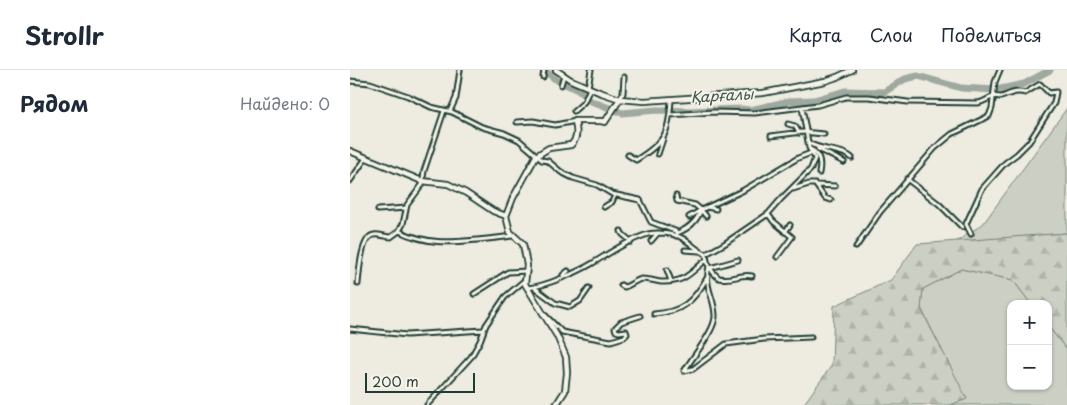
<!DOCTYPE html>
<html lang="ru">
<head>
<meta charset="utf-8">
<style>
	body { margin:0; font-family:"Playpen Sans",sans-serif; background:#f2f2f3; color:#1f2937 }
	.controls { position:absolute; right:15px; bottom:15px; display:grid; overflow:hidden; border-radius:10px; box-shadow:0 1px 4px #0004 }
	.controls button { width:45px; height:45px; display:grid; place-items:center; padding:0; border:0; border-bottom:1px solid #e0e1e3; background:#fff; color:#1f2937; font:25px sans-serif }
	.scale { position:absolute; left:15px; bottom:12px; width:110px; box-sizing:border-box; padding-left:5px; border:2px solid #1f3d34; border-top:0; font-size:14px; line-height:18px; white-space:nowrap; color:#1f3d34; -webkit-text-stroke:4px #f7f3e8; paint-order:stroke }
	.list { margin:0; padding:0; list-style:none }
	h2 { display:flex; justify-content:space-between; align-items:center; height:65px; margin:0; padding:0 20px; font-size:21px }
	h2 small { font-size:16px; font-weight:400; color:#747a83 }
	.map { position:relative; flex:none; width:717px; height:335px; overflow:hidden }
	header { display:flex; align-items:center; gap:30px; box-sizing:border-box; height:70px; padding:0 25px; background:#fff; border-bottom:1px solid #e0e1e3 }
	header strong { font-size:24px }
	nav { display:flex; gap:28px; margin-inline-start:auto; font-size:18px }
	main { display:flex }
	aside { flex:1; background:#fff }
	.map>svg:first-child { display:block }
	.grass { fill:#cccfc4; stroke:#76867c }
	.forest { fill:url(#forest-firs); stroke:#76867c }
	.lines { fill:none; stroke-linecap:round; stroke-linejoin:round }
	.river { stroke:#9fa99f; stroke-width:7 }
	.street-casing { stroke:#1f3d34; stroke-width:7 }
	.secondary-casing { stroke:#1f3d34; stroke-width:8 }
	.street { stroke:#f7f3e8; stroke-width:3 }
	.secondary { stroke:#f7f3e8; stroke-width:4.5 }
	.labels { text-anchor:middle; stroke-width:4; stroke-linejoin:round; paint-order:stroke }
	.water-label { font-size:15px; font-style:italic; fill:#3f584f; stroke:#f7f3e8 }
</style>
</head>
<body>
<header>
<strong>Strollr</strong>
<nav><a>Карта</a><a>Слои</a><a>Поделиться</a></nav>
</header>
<main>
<aside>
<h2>Рядом<small>Найдено: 0</small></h2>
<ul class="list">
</ul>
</aside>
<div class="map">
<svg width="717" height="335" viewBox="0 0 717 335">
	<defs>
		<pattern id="forest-firs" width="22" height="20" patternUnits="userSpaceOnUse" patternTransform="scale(1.25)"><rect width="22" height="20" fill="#cccfc4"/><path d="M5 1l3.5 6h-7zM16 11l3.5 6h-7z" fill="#afb3a9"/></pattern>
	</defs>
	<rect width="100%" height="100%" fill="#eeece1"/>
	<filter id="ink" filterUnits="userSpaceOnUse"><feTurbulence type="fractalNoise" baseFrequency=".02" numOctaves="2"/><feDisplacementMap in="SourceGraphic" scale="10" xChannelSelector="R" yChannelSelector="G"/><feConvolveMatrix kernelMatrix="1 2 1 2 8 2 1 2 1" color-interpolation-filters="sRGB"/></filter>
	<g filter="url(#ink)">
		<path class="grass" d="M717,38v125l-111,9 27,-18z
			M611,199l52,11 18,24h-20v82h37v-60l19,24v55h-117l16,-6 -45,-91 2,-19z"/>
		<path class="forest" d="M717,163v117l-19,-24v-22h-17l-18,-24 -52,-11 -38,20 -2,20 46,90 -17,6h-147l29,-40 2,-59 57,-26 26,-36z"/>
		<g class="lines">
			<path class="river" d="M194,0l11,9 23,11 13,11 31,12 35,-3 32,1 52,-2 9,1 40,-9 24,-1 31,-9 39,1 21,-13 13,-3 43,12 35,2 28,-6 26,-14"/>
			<g class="street-casing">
				<path id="street" d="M193,7l1,-7
					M0,11l20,2 38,13 23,11 21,5 30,15 22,6 15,7 23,20 6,1 13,11 12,6 24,7 15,9 28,6 11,22 24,9 2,2 -1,3
					M211,15l3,-10
					M238,17l3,-17
					M270,29l3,-6 1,-16
					M100,41l6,-13 4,-28
					M224,41l10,-9 6,-14
					M320,45l44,-3 41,1 63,-8 28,-8h23l39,5 70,1c6,-1 10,-5 15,-6 3,-1 6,0 8,0 9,-3 15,-7 24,-4l15,-9 9,9 7,-1 -2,11 -25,39 -12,12 -12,9 -23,26 -16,35 5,10
					M167,52l16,-1 22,4 21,-4
					M438,54l7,2 4,7
					M421,66l31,-4 22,2
					M459,73c12,8 34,6 43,15
					M460,79c10,4 11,14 9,24
					M468,79l26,13
					M308,84l5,-15
					M278,85l8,5c29,-18 33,-26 35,-60
					M557,109l32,25 23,23
					M0,111l16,-23
					M467,115l18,1
					M443,119l16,-5h6l10,14 6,2
					M326,126l1,5 18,4 6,5c-4,11 -13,19 -24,23
					M254,137l8,-5 3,-7
					M357,137l9,2
					M28,140l28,-2
					M351,140l5,6
					M418,144l5,7 19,16 -15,20
					M339,147l12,-7 41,-19 56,-33 13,-5
					M49,161c28,13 48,12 78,9 12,-1 23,-2 35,-4
					M271,161c1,5 7,6 10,11
					M435,162l5,-7
					M301,171l7,-8
					M506,177l24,-35 55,-64 17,-14 37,-18 3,-8 3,-26 5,-12
					M335,180l14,1
					M356,184c0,9 6,19 13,24 14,3 21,-5 33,-2
					M360,198l28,-8
					M317,200l4,11
					M213,205l5,-4
					M8,214c1,-10 3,-48 16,-49 5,-1 12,2 17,2l8,-6 4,-7 4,-19 15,-20 2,-14 20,-60
					M271,215l3,2c6,-1 11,-7 18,-8 6,0 13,2 19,3 24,1 29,-9 45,-22
					M178,218c18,-2 50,-16 65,-25 18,-11 36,-23 55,-29 10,-2 25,-1 34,4 8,4 14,12 24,16l18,-10 44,-30 13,-15 30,-30 4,-11 -6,-10 -7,-41
					M185,218l20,15 15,4 10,-6 9,-13
					M124,224l34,-22 19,-1
					M304,244c28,-2 39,-12 53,-36
					M195,245l17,17 5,1 44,8 13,-4 3,-3 -1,-3 -7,1 -3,-1 -1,-3 6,-6 19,-6
					M0,259l57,6 76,-5
					M335,300c7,-13 31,-40 30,-55 -1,-20 -11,-25 -6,-50
					M334,301l9,-2 33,-25 38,-5 47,-2
					M77,335l44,-48 9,-16 6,-16 19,-28 20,-17"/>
			</g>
			<g class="secondary-casing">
				<path id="secondary" d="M206,0l15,10 28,12 21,7 24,2 119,-8 62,-12 12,-4 15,-7
					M226,51h25l4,1 15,-23
					M0,81l72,30 26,3 18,9 27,18 13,5
					M206,335l9,-14 2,-18 -1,-16 -9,-21 -32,-52 2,-19 -4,-21 -13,-12 -4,-16 7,-18 23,-42 13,-8 22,-3c7,-7 6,-14 4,-24"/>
			</g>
			<use href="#street" class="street"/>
			<use href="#secondary" class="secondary"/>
		</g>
	</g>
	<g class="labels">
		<g class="water-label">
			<text transform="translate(372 26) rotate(-3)" y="5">Қарғалы</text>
		</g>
	</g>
</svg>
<div class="controls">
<button>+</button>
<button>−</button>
</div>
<div class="scale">200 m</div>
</div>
</main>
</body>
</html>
